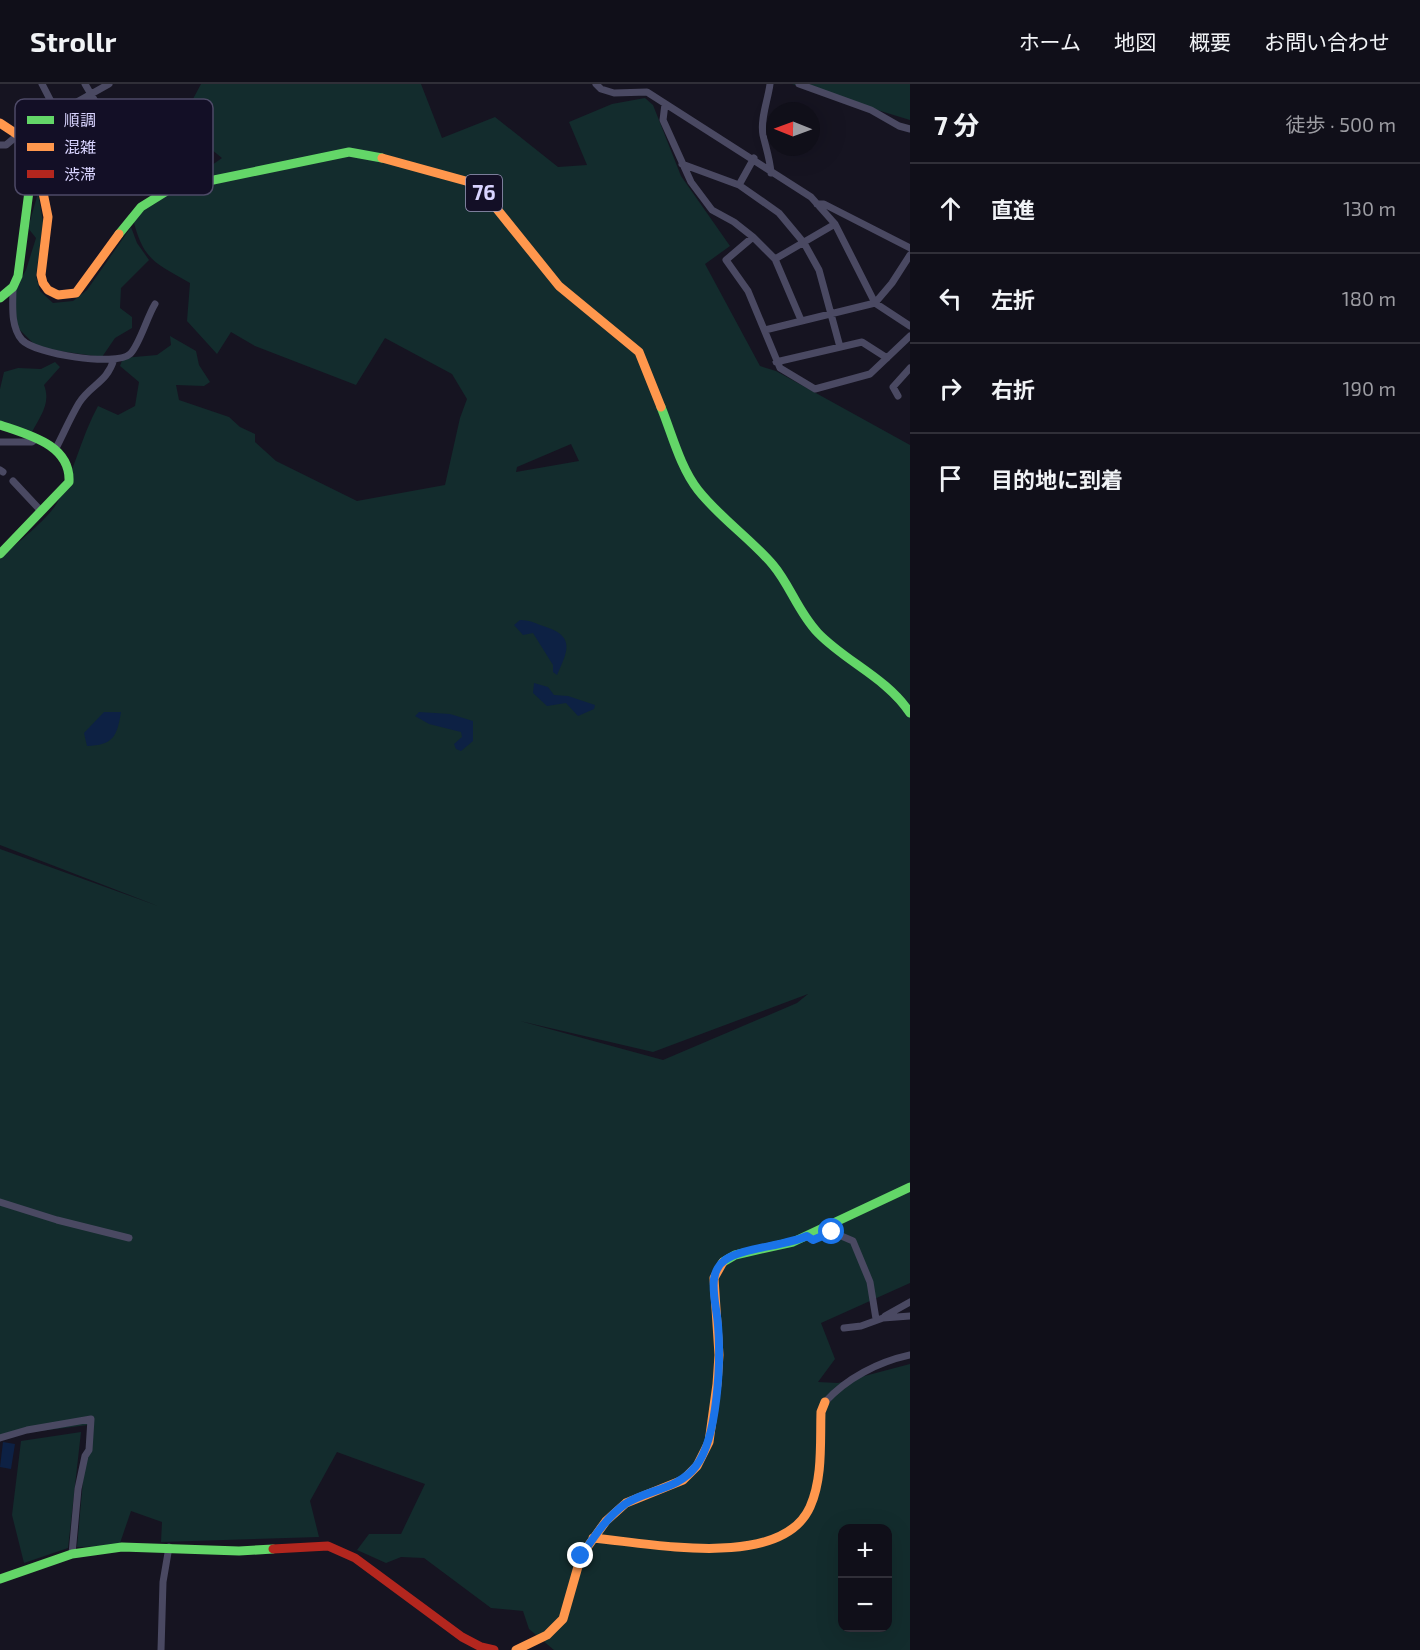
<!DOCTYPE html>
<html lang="ja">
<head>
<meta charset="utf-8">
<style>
	body { margin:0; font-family:"Exo 2","Noto Sans JP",sans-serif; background:#191822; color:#f1f3f6 }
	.controls { position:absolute; right:18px; bottom:18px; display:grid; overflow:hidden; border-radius:12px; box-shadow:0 6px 24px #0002 }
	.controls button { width:54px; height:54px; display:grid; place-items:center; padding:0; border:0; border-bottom:2px solid #302f38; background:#100f19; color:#f1f3f6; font:30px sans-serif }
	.compass { position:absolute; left:766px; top:18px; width:54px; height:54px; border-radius:50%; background:#100f19; box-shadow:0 6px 24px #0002; rotate:271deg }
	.stop { position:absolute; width:18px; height:18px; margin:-14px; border:4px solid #1a73e8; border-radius:50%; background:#fff }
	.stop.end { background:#1a73e8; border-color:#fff; box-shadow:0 2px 6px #0008 }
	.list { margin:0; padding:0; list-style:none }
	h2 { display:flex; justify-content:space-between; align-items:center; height:78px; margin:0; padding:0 24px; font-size:26px }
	h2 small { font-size:20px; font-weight:400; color:#9c9ca2 }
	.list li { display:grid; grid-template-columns:39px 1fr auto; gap:18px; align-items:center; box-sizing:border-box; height:90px; padding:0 24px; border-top:2px solid #302f38 }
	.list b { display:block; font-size:22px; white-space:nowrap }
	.list em { font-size:20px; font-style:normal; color:#9c9ca2 }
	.icon { flex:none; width:33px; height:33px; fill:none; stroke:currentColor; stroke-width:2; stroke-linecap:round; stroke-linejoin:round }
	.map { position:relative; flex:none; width:910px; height:1566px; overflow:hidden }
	header { display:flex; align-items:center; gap:36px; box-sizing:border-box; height:84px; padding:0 30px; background:#100f19; border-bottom:2px solid #302f38 }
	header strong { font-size:28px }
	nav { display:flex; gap:33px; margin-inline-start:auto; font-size:21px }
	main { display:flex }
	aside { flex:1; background:#100f19 }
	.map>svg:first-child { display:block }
	.green { fill:#132c2d; fill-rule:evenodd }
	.water { fill:#0d2144 }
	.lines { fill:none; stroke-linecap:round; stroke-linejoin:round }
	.street { stroke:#4a4962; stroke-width:7 }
	.fast { stroke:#63d668; stroke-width:9 }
	.slow { stroke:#ff974d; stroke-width:9 }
	.jam { stroke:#b3261e; stroke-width:9 }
	.route { stroke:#1a73e8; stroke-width:8 }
	.labels { text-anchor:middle; stroke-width:4.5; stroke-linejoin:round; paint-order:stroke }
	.shield { fill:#130f26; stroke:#9e99be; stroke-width:1.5 }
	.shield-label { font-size:21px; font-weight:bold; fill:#d9d4ff }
	.key { fill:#130f26; stroke:#4e4a67; stroke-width:1.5 }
	.key-label { font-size:16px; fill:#d9d4ff }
</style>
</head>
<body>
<header>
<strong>Strollr</strong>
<nav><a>ホーム</a><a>地図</a><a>概要</a><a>お問い合わせ</a></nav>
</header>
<main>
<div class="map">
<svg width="910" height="1566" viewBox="0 0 910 1566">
	<rect width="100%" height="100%" fill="#161421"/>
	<path class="green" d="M201,0h220l21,54 53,-21 63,50 29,-2 -18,-43 43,-18 33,-6 8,7 28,71 49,70 -25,18 55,102 16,5 134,74v838l-89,40 14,36 -17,23 20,1 72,-19v286h-356l-25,-21 -6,-18 -32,-3 -67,-50 -23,-1 -15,6 -29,-13 12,-16h32l24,-50 -88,-32 -27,49 9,36 -158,5 1,-20 -31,-11 -12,35 -42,1 11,-122 -88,11v-587l158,57 -158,-61v-287c15,-13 48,-39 57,-55 16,-28 24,-66 41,-97l20,9 17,-9 4,-24 -19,-16 3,-8 34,-3 14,-10 -1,-9 26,15 3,14 11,17 -6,4 -28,-1 3,15 50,17 11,10 15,7v8l21,19 81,40 88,-16 15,-67 7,-19 -15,-25 -67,-36 -29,47 -101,-39 -24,-14 -14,22 -30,-33 3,-38c-35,-20 -47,-23 -57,-64l23,-31h23l43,-30 -31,-25 -12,7 -31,8 -8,9 -25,13 -13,1 -19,-5 -21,1 -10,-10 19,1 32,-29c30,3 23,7 52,-9l15,4 16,-12zM571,360l8,17 -63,11 1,-5zM808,910l-11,9 -134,57 -143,-39 133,31zM842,1444h46v100h-46z
		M792,0h118v36z
		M38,109l5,29 -7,54 4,15 13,12 20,-2 14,-11 44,-63 6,16 12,17 -28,28 -1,20 12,9v11l-17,10 -13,19 -64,-9 -21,-21 -3,-36 12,-21 10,-32 -8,-10z
		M55,278l5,5 -16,18c7,18 -3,30 -12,47l-32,-7v-36l4,-17 14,-4 23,1z
		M81,1348l-13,116 -44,15 -12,-48 9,-74z"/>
	<path class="water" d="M520,536c12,0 16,4 26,7 30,10 21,25 11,48l-4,-3v-7l-20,-32 -10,2 -9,-10z
		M534,599l14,4 6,8 14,1 27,9 -1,4 -16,7 -12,-13 -19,3 -14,-13z
		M104,628h17c-4,25 -8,33 -34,34l-3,-13z
		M419,628l31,2 23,7v20l-12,10 -5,-2 -2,-5 8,-7 -1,-5 -32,-8 -14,-8z
		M3,1358l12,2 -4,25 -11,-2z"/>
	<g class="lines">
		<path class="street" d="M42,0l15,29
			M85,0l25,43
			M596,0l5,5 13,4 33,-1 164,105 24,27 40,79 35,23
			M770,0c-2,16 -10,35 -7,51 3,13 7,24 8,38
			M799,0l72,26 28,16 11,3
			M665,20l-2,16 28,62 21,28 22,12 19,15 -27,23 22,31 32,77 35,21 55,-15 40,-38
			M0,61h6l12,-10 91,-51
			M682,80l57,21 40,28 25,30 15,27 21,77
			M739,101l15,-27
			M817,120h7l86,44
			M753,153l22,22 26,61
			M775,175l60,-35
			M13,203c0,17 -3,39 9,53 13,14 94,27 108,14 9,-8 17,-37 25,-50
			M765,246l110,-27 17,-20 18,-28
			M776,278l86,-20 25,16
			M898,312l-5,-9 17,-19
			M0,358h32l4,-3
			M55,366c8,-15 15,-32 24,-47 12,-19 28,-20 35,-44
			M0,386l3,2
			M13,397l28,30
			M0,1118l57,18 72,18
			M807,1152l5,4 20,-8 21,9 17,41 6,37
			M885,1232l25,-14
			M844,1244l17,-2 22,-8 27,-2
			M825,1318c22,-24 53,-40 85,-47
			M0,1354l27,-8 64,-11 -2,31 -4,6 -7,33 -6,65
			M161,1566l2,-68 6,-35"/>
		<path class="fast" d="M119,150l22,-27 29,-18 179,-37 33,6
			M0,214l13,-11 5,-11 14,-108 4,-10
			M661,323c11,27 19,60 37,83 22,28 52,48 75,75 17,20 25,47 45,68 28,29 69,45 92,80
			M0,341c29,10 71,20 69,57l-69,72
			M723,1178l12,-7 58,-13 117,-55
			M0,1495l72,-25 50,-7 117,4 34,-2"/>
		<path class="slow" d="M0,39l18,12 18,23 12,59 -7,58 2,8 5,7 10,5 18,-2 43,-59
			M382,74l91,25 7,5 79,98 80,66 22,55
			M593,1454c57,5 188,33 217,-31 13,-29 10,-65 11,-95l4,-10
			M516,1566l31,-15 16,-16 18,-63 25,-35 20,-18 57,-23 14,-14 12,-24 8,-58 2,-29 -5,-77 9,-16"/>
		<path class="jam" d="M273,1465l55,-3 27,12 107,79 19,10 13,3"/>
	</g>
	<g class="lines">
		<path class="route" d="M581,1472c13,-19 25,-38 44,-52 23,-15 53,-14 71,-38 22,-28 25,-106 22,-141 -1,-15 -6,-31 -4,-46 1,-7 5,-15 11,-19 16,-12 60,-14 82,-24l6,4 19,-8"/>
	</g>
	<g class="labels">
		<rect class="shield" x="466" y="91" width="36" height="36" rx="4.5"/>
		<g class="shield-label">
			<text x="484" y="116">76</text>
		</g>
	</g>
	<rect x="15" y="15" width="198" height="96" rx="9" class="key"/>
	<rect x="27" y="32" width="27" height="8" fill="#63d668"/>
	<rect x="27" y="59" width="27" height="8" fill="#ff974d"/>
	<rect x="27" y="86" width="27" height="8" fill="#b3261e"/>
	<g class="key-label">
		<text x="64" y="42">順調</text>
		<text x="64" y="69">混雑</text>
		<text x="64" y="96">渋滞</text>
	</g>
</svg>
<div class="controls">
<button>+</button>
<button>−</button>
</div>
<svg class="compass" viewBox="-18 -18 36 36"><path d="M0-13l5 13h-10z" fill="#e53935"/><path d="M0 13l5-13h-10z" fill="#9c9ca2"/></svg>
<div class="stop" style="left:832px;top:1148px"></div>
<div class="stop end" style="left:581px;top:1472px"></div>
</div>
<aside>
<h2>7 分<small>徒歩 · 500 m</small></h2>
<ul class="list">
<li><svg class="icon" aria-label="ahead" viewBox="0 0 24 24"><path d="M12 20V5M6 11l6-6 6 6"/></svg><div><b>直進</b></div><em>130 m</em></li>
<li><svg class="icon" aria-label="left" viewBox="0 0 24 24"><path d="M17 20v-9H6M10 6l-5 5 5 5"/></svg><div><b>左折</b></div><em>180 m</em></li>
<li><svg class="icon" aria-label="right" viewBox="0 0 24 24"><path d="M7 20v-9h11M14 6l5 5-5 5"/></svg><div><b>右折</b></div><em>190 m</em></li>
<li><svg class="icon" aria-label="arrive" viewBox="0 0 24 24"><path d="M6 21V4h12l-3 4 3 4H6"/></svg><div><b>目的地に到着</b></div></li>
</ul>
</aside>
</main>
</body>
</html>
